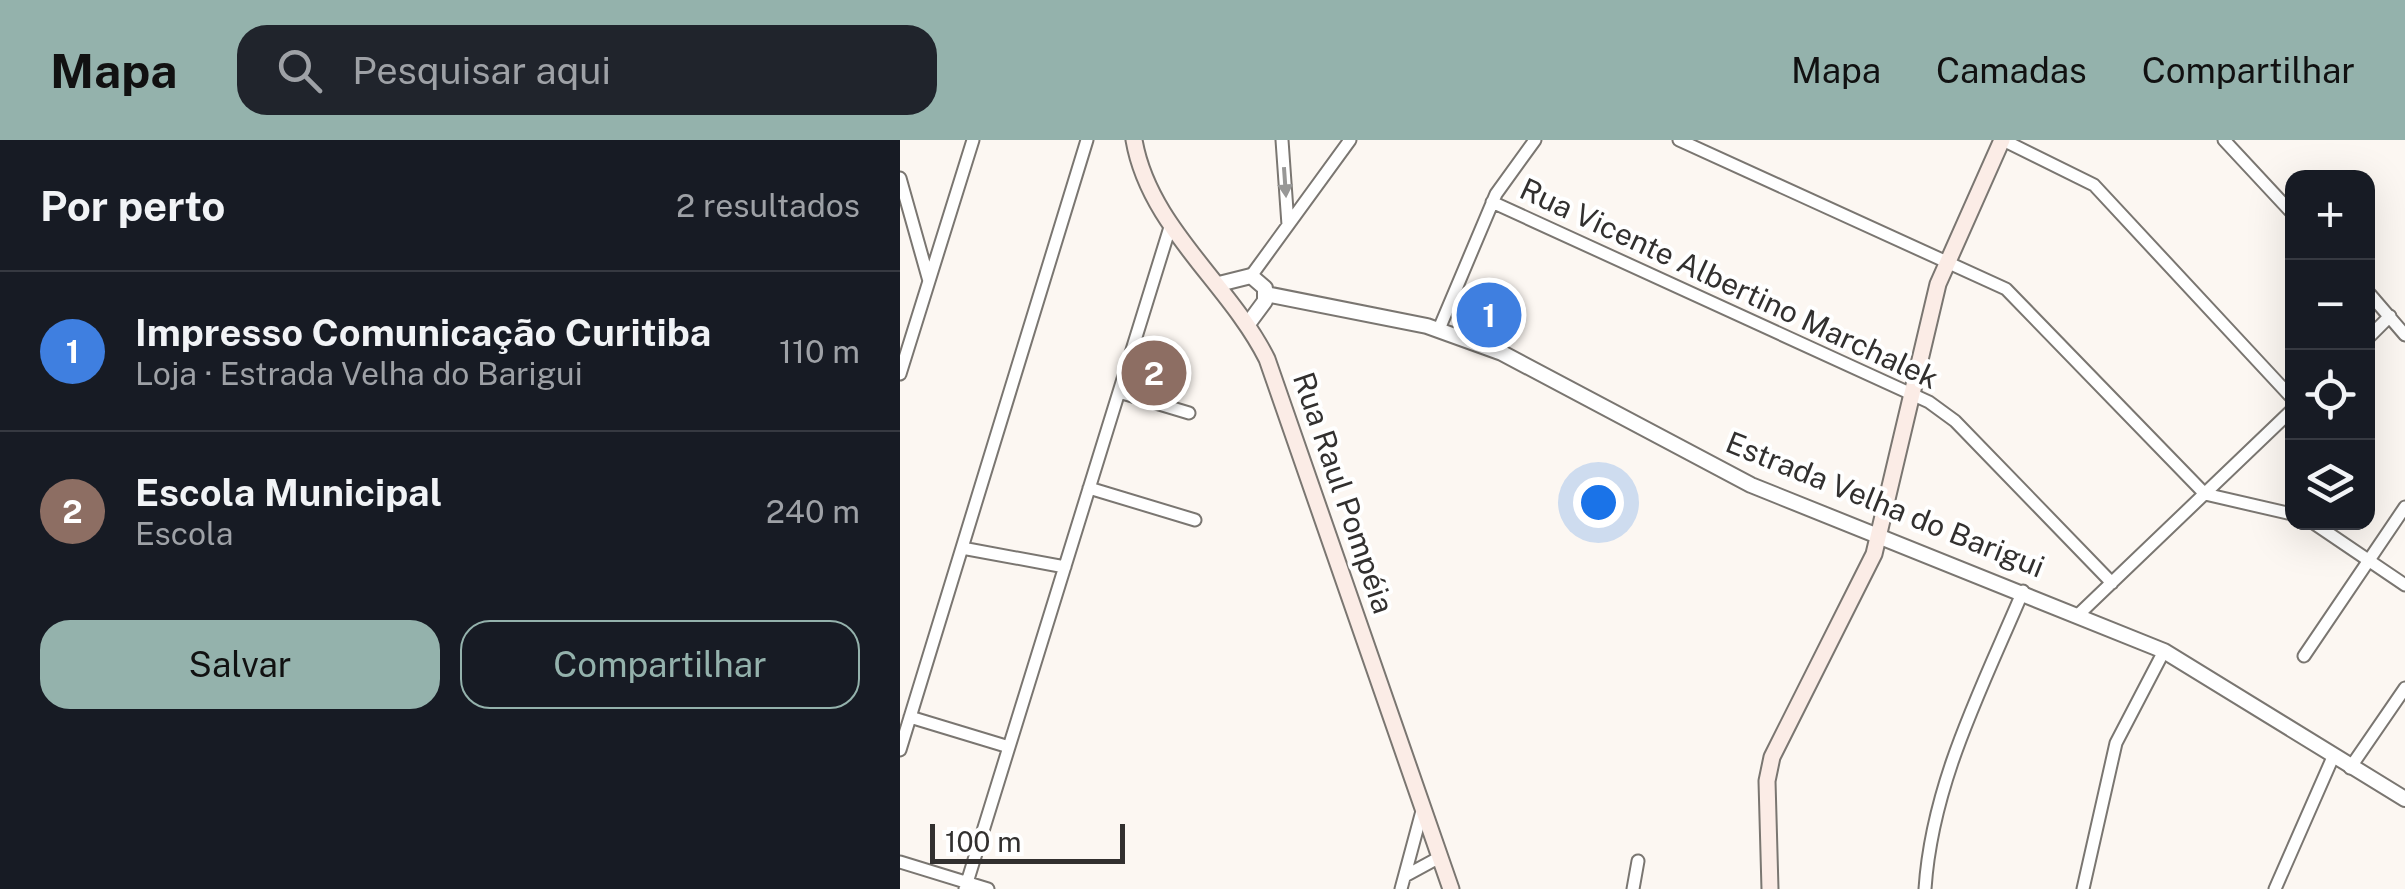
<!DOCTYPE html>
<html lang="pt">
<head>
<meta charset="utf-8">
<style>
	body { margin:0; font-family:"Public Sans",sans-serif; background:#20242c; color:#f1f3f6 }
	.controls { position:absolute; right:30px; top:30px; display:grid; overflow:hidden; border-radius:20px; box-shadow:0 10px 40px #0002 }
	.controls button { width:90px; height:90px; display:grid; place-items:center; padding:0; border:0; border-bottom:2px solid #363941; background:#171b24; color:#f1f3f6; font:50px sans-serif }
	.scale { position:absolute; left:30px; bottom:25px; width:195px; box-sizing:border-box; padding-left:10px; border:5px solid #32302f; border-top:0; font-size:28px; line-height:35px; white-space:nowrap; color:#32302f; -webkit-text-stroke:8px #fff; paint-order:stroke }
	.you { position:absolute; left:698px; top:362px; width:35px; height:35px; margin:-25px; border:8px solid #fff; border-radius:50%; background:#1a73e8; box-shadow:0 0 0 15px #1a73e833 }
	.badge { display:grid; place-items:center; width:65px; height:65px; border-radius:50%; background:#94b2ac; color:#fff; font-size:32px; font-weight:700 }
	.pin { position:absolute; translate:-50% -50%; border:5px solid #fff; box-shadow:0 2px 10px #0006 }
	.list { margin:0; padding:0; list-style:none }
	h2 { display:flex; justify-content:space-between; align-items:center; height:130px; margin:0; padding:0 40px; font-size:42px }
	h2 small { font-size:32px; font-weight:400; color:#9ea1a6 }
	.list li { display:grid; grid-template-columns:65px 1fr auto; gap:30px; align-items:center; box-sizing:border-box; height:160px; padding:0 40px; border-top:2px solid #363941 }
	.list b { display:block; font-size:38px; white-space:nowrap }
	.list p { margin:0; font-size:32px; white-space:nowrap; color:#9ea1a6 }
	.list em { font-size:32px; font-style:normal; color:#9ea1a6 }
	.actions { display:flex; gap:20px; padding:30px 40px }
	.actions a { flex:1; padding:22px 0; border:2px solid #94b2ac; border-radius:30px; text-align:center; font-size:35px; color:#94b2ac }
	.actions .main { background:#94b2ac; color:#111 }
	.icon { flex:none; width:55px; height:55px; fill:none; stroke:currentColor; stroke-width:2; stroke-linecap:round; stroke-linejoin:round }
	.map { position:relative; flex:none; width:1505px; height:749px; overflow:hidden }
	header { display:flex; align-items:center; gap:60px; box-sizing:border-box; height:140px; padding:0 50px; background:#94b2ac; color:#111 }
	header strong { font-size:48px }
	nav { display:flex; gap:55px; margin-inline-start:auto; font-size:35px }
	.search { width:700px; height:90px; background:#20242c; display:flex; align-items:center; gap:25px; box-sizing:border-box; padding:0 35px; border-radius:30px; color:#9ea1a6; font-size:38px }
	main { display:flex }
	aside { flex:1; background:#171b24 }
	.map>svg:first-child { display:block }
	.lines { fill:none; stroke-linecap:round; stroke-linejoin:round }
	.minor-casing { stroke:#7a7671; stroke-width:15 }
	.tertiary-casing { stroke:#7a7671; stroke-width:18 }
	.secondary-casing { stroke:#7a7671; stroke-width:19 }
	.minor { stroke:#fff; stroke-width:11 }
	.tertiary { stroke:#fff; stroke-width:14 }
	.secondary { stroke:#fbece6; stroke-width:15 }
	.oneway { fill:#989897 }
	.labels { text-anchor:middle; stroke-width:8; stroke-linejoin:round; paint-order:stroke }
	.street-label { font-size:30px; fill:#32302f; stroke:#fff }
</style>
</head>
<body>
<header>
<strong>Mapa</strong>
<div class="search"><svg class="icon" aria-label="search" viewBox="0 0 24 24"><circle cx="10" cy="10" r="6"/><path d="M15 15l6 6"/></svg>Pesquisar aqui</div>
<nav><a>Mapa</a><a>Camadas</a><a>Compartilhar</a></nav>
</header>
<main>
<aside>
<h2>Por perto<small>2 resultados</small></h2>
<ul class="list">
<li><span class="badge" style="background:#3f7fe0">1</span><div><b>Impresso Comunicação Curitiba</b><p>Loja · Estrada Velha do Barigui</p></div><em>110 m</em></li>
<li><span class="badge" style="background:#8d6e63">2</span><div><b>Escola Municipal</b><p>Escola</p></div><em>240 m</em></li>
</ul>
<div class="actions"><a class="main">Salvar</a><a>Compartilhar</a></div>
</aside>
<div class="map">
<svg width="1505" height="749" viewBox="0 0 1505 749">
	<rect width="100%" height="100%" fill="#fcf7f2"/>
	<g class="lines">
		<g class="minor-casing">
			<path id="minor" d="M382,0l6,85
				M779,0l327,149 199,205 87,20
				M1103,0l91,45 198,213
				M1324,0l68,73
				M0,38l29,103
				M592,62l437,200 26,19 157,162
				M351,136l99,-136
				M1468,152l37,43
				M539,189l57,-135 39,-54
				M1468,198l22,-22
				M0,234l73,-234
				M219,252l70,21
				M189,348l106,32
				M1412,382l93,63
				M62,408l103,19
				M1179,474l213,-204
				M1404,516l101,-149
				M10,577l99,30
				M0,610l187,-610
				M1450,628l55,-80
				M0,722l88,27
				M505,736l35,-19
				M65,749l206,-665
				M501,749l21,-78
				M733,749l5,-28
				M1025,749c7,-106 57,-201 98,-298
				M1183,749l33,-146 48,-92
				M1375,749l58,-132"/>
		</g>
		<g class="tertiary-casing">
			<path id="tertiary" d="M319,144l32,-8 14,12v13l-17,23
				M366,154l161,32 75,27 249,132 413,166 241,148"/>
		</g>
		<g class="secondary-casing">
			<path id="secondary" d="M234,0c15,87 95,143 133,219l184,530
				M870,749l-3,-108 5,-24 102,-203 64,-270 64,-144"/>
		</g>
		<use href="#minor" class="minor"/>
		<use href="#tertiary" class="tertiary"/>
		<use href="#secondary" class="secondary"/>
	</g>
	<defs><path id="oneway-solid" d="M-6-.8H1V-3.2L6.5 0L1 3.2V.8H-6Z" transform="scale(2.5)"/></defs>
	<use class="oneway" href="#oneway-solid" transform="translate(385 42) rotate(86)"/>
	<g class="labels">
		<g class="street-label">
			<text transform="translate(829 144) rotate(25)" y="10">Rua Vicente Albertino Marchalek</text>
			<text transform="translate(443 353) rotate(71)" y="10">Rua Raul Pompéia</text>
			<text transform="translate(985 365) rotate(22)" y="10">Estrada Velha do Barigui</text>
		</g>
	</g>
</svg>
<div class="controls">
<button>+</button>
<button>−</button>
<button><svg class="icon" aria-label="locate" viewBox="0 0 24 24"><circle cx="12" cy="12" r="6"/><path d="M12 2v4M12 18v4M2 12h4M18 12h4"/></svg></button>
<button><svg class="icon" aria-label="layers" viewBox="0 0 24 24"><path d="M12 4l9 5-9 5-9-5zM3 14l9 5 9-5"/></svg></button>
</div>
<div class="scale">100 m</div>
<div class="you"></div>
<div class="pin badge" style="left:589px;top:175px;background:#3f7fe0">1</div>
<div class="pin badge" style="left:254px;top:233px;background:#8d6e63">2</div>
</div>
</main>
</body>
</html>
